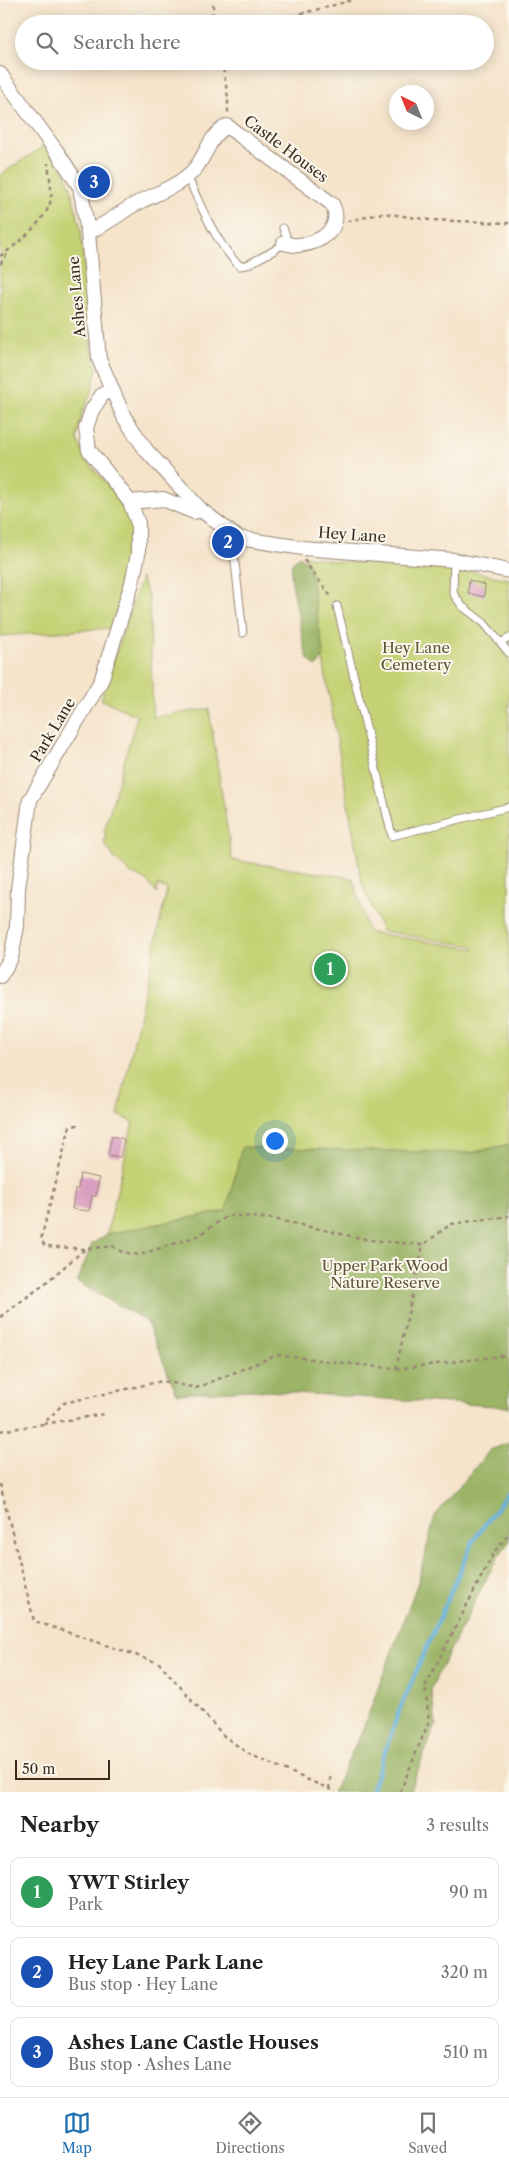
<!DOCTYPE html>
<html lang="en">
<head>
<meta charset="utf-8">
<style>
	body { margin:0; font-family:"Libre Caslon Text",serif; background:#f2f2f2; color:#222 }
	.compass { position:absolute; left:389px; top:85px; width:45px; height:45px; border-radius:50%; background:#fff; box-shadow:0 2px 12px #0003; rotate:317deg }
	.scale { position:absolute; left:15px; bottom:12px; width:95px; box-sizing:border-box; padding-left:5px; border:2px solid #3b2a1e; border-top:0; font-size:14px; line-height:18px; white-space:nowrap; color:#3b2a1e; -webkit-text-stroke:4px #fbf7ec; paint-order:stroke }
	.you { position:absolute; left:274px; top:1140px; width:18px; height:18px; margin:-12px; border:4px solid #fff; border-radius:50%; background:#1a73e8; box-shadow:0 0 0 8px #1a73e833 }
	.badge { display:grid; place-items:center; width:32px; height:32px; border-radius:50%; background:#1f6fb2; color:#fff; font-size:16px; font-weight:700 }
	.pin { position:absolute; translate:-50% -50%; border:2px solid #fff; box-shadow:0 1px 5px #0006 }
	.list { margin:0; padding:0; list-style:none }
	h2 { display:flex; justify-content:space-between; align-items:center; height:65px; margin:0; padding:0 20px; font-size:21px }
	h2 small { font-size:16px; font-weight:400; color:#767676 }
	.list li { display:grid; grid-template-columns:32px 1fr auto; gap:15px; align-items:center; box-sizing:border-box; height:70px; margin:0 10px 10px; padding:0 10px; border:1px solid #e0e0e0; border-radius:10px }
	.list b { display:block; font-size:19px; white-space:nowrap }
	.list p { margin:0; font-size:16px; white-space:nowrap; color:#767676 }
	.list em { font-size:16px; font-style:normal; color:#767676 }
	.icon { flex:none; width:28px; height:28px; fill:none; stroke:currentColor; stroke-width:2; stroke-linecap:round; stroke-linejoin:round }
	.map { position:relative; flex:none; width:509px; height:1792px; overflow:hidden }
	.search { position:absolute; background:#fff; box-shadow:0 2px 12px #0003; left:15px; right:15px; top:15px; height:55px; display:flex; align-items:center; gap:12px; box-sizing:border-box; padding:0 18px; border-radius:28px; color:#767676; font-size:19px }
	.sheet { height:305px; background:#fff }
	nav { display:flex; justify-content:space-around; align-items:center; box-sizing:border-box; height:70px; border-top:1px solid #e0e0e0; background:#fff; font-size:14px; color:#767676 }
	nav a { display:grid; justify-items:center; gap:2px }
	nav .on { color:#1f6fb2 }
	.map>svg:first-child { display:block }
	.green { fill:#c4d274; stroke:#807e49 }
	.forest { fill:#9bb466; stroke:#6b6f42 }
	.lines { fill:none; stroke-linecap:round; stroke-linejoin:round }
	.stream { stroke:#61aeda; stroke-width:4 }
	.building { fill:#d89dbf }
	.service-casing { stroke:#988674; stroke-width:9 }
	.minor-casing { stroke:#988674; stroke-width:16 }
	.path { stroke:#988674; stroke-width:2.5; stroke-dasharray:4 4; stroke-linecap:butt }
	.service { stroke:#fff; stroke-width:7 }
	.minor { stroke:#fff; stroke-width:14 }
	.labels { text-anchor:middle; stroke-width:4; stroke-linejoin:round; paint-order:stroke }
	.street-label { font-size:15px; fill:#3b2a1e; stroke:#fbf7ec }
	.park-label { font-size:15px; fill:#5d5434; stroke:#fbf7ec }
</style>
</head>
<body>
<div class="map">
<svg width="509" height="1792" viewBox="0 0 509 1792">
	<rect width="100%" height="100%" fill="#fbf7ec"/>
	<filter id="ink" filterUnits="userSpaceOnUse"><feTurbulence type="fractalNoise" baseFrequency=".02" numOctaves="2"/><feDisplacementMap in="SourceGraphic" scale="10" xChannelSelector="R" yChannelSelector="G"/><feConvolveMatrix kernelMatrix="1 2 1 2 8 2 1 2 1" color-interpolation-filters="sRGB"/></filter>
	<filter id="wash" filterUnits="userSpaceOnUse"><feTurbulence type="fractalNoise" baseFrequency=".0096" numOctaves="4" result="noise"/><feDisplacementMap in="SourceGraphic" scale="20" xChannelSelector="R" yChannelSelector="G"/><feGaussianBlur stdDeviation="1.12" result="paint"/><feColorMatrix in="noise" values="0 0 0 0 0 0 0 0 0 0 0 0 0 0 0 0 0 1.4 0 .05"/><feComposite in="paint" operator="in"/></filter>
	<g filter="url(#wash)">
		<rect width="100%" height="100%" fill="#f5e3ca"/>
		<path class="green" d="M45,145l19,26 6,14 11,45 10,118 6,20 -5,23 -10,22 -5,25 8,21 42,48 6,17 1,25 -20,79 -114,8v-461z
			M305,556l36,6 96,2 72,15v565l-283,67 -119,23 26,-112 -15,-7 49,-226 -10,-4v9l-11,-14 -14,-6 -17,-15 -11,-16 2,-8 -2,-3 33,-116 -36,-17 40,-121 8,20 4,119 56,-8 23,151 121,18 15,54 106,17 -1,-3 -91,-15 -20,-47z"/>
		<path class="forest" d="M300,556l9,9 15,91 -8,11 -8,-8 -4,-13 -13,-69 1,-15z
			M509,1144v263l-258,-17 -74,4 -31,-73 -69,-39 15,-38 15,-10 119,-23 16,-64 230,6z
			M509,1443v99l-12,16 -66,130 5,37 -27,67h-76l29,-61 56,-149 17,-66 55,-66z"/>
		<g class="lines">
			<path class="stream" d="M371,1792l28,-81 74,-170 36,-50"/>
		</g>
		<g id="blocks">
			<path class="building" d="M469,580l16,5 -1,12 -16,-4z
				M112,1136l12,3 -4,18 -12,-2z
				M80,1174l19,4 -3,18h-4l-3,15 -17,-2 3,-20h3z"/>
		</g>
	</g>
	<g filter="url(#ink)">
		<use href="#blocks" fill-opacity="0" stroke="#988674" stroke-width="1"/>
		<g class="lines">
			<g class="service-casing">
				<path id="service" d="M187,176c13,28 30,70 53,90l7,-1 26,-14 11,-8 2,-8 -3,-7
					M238,538l-4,16 9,79
					M454,560l-1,33 9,13 22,17 25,30
					M337,606l55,230 117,-29
					M502,642l7,-4"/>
			</g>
			<g class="minor-casing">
				<path id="minor" d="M0,74l57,78 23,35 8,45 11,127 25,58 22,33 55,60 37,28 65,10 151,12 55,11
					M88,232c16,-6 29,-17 44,-26 19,-11 44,-18 60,-34 15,-15 16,-36 35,-46l105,78c12,23 -10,39 -33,41 -4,1 -11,-1 -15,-2
					M130,502l33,-3 31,13 7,-2
					M0,976l11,-18 6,-32 1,-37 12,-89 71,-119 31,-98 6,-29v-31l-8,-21 -41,-52 -3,-22 6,-18 10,-15 9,-6"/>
			</g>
			<path class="path" d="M211,24l3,-24
				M262,24l91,-24
				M222,61l6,37v16
				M348,220l1,1 34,-8 47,7 79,3
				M0,256c17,-11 48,-37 51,-57 1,-11 -2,-25 -3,-36
				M0,264l9,-13
				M304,560l28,38
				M78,1125l-8,1 -29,113 4,7 40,3 27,-3 10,6 17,3 59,-19 29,-20h14l33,3 95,21 54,5 28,-21 58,-8
				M0,1317l42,-31 43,-37
				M396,1369l27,-124
				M44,1424l60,-10
				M0,1431l43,-7 21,-21 98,-22 34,7 81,-33 119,14 113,-14
				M0,1484l34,137 125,42 65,73 25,18 87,38
				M329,1789l2,-16
				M400,1792l29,-71 -4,-34 69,-135 15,-18"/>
			<use href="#service" class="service"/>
			<use href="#minor" class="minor"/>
		</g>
	</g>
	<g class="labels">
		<g class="street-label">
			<text transform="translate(286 149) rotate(37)" y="5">Castle Houses</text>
			<text transform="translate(77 297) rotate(-95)" y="5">Ashes Lane</text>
			<text transform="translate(352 535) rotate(4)" y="5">Hey Lane</text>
			<text transform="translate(53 730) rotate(-59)" y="5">Park Lane</text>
		</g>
		<g class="park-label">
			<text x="416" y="653">Hey Lane<tspan x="416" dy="17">Cemetery</tspan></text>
			<text x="385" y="1271">Upper Park Wood<tspan x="385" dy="17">Nature Reserve</tspan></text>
		</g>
	</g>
</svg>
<svg class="compass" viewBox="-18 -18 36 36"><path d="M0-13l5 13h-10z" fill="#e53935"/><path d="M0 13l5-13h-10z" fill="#767676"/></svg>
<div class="scale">50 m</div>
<div class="you"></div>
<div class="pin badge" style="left:330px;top:969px;background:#2e9e5b">1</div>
<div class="pin badge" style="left:228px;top:542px;background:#1a4fb4">2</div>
<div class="pin badge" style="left:94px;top:182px;background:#1a4fb4">3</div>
<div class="search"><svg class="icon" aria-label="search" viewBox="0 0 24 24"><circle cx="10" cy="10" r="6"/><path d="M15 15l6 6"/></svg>Search here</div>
</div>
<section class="sheet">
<h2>Nearby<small>3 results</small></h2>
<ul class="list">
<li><span class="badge" style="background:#2e9e5b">1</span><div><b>YWT Stirley</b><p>Park</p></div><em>90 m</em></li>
<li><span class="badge" style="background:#1a4fb4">2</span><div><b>Hey Lane Park Lane</b><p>Bus stop · Hey Lane</p></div><em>320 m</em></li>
<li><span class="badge" style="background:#1a4fb4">3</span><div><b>Ashes Lane Castle Houses</b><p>Bus stop · Ashes Lane</p></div><em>510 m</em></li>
</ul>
</section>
<nav>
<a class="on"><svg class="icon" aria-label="map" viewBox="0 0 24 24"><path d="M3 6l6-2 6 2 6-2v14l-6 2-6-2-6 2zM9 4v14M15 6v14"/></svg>Map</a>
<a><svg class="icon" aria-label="directions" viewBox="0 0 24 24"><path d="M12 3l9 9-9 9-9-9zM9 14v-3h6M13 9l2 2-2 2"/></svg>Directions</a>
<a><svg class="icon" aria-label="saved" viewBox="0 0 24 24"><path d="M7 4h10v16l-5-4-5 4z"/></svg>Saved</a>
</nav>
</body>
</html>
